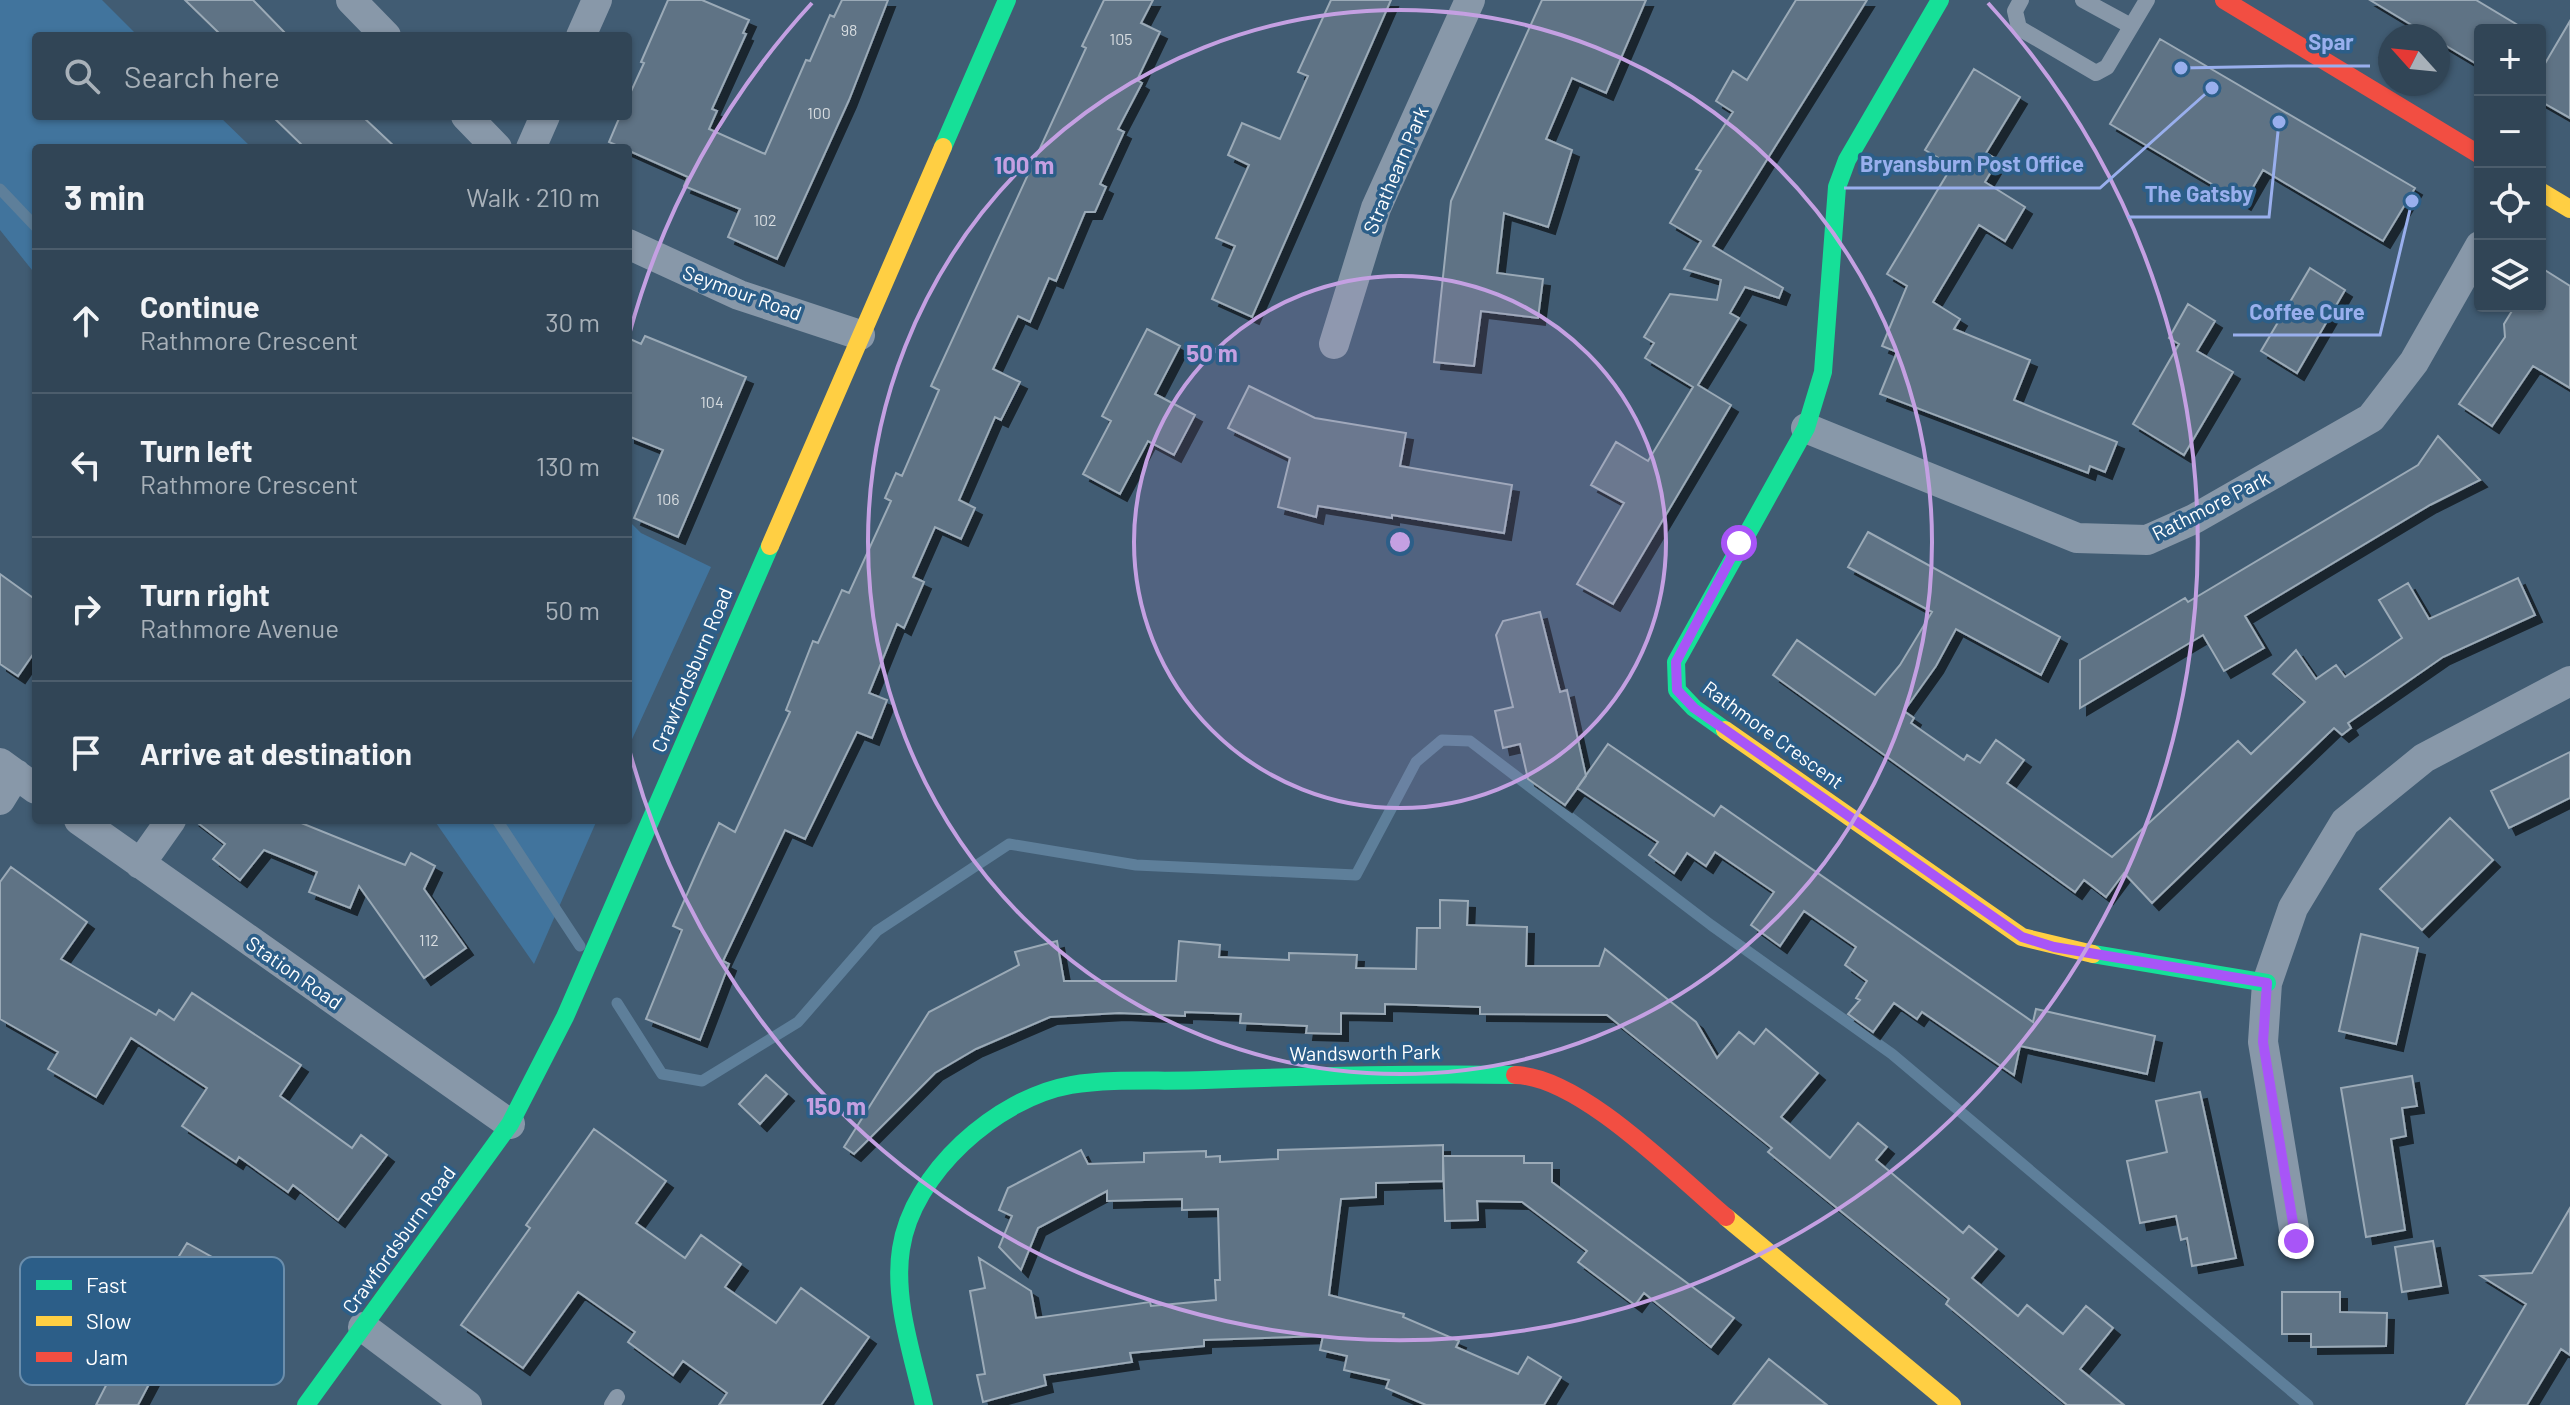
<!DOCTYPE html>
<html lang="en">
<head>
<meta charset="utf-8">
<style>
	body { margin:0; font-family:Barlow,sans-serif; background:#3d4f60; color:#f1f3f6 }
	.controls { position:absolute; right:24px; top:24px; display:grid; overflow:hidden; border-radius:8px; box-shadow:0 2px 6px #0004 }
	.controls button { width:72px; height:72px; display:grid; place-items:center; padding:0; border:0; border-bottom:2px solid #4c5d6c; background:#314556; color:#f1f3f6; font:40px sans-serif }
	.compass { position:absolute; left:2378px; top:24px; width:72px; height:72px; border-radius:50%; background:#314556; box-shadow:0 2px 6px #0004; rotate:297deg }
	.stop { position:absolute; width:24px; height:24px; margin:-18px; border:6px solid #a855f7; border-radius:50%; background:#fff }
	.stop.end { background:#a855f7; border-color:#fff; box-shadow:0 2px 8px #0008 }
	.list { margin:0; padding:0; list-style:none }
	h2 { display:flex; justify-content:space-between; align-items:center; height:104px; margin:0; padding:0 32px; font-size:34px }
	h2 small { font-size:26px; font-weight:400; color:#a8b1b9 }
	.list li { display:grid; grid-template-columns:52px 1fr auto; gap:24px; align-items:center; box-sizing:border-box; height:144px; padding:0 32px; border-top:2px solid #4c5d6c }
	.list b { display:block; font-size:30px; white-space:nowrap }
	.list p { margin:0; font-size:26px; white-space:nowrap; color:#a8b1b9 }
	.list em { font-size:26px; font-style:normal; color:#a8b1b9 }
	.icon { flex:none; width:44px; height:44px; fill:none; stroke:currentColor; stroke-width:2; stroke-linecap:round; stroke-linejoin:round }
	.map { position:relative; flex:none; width:2570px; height:1405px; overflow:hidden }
	.search { position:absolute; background:#314556; box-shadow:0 2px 6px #0004; left:32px; top:32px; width:600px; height:88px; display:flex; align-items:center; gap:20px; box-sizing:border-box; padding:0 28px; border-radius:8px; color:#a8b1b9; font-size:30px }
	.panel { position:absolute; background:#314556; box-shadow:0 2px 6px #0004; left:32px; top:144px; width:600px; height:680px; border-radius:8px }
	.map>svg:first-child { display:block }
	.green { fill:#41749d }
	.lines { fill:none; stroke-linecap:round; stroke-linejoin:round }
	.stream { stroke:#5e7f9a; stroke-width:11 }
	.building { fill:#5e7385; stroke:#9baab7; stroke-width:2; filter:url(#shadow) }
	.lane { stroke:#8898a9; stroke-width:16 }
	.street { stroke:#8898a9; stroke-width:30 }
	.fast { stroke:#16e098; stroke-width:18 }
	.slow { stroke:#ffcf43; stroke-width:18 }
	.jam { stroke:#f24e42; stroke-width:18 }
	.route { stroke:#a855f7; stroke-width:10 }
	.ring { fill:none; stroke:#c4a0e2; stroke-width:4 }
	.labels { text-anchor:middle; stroke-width:7; stroke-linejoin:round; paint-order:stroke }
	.number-label { font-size:16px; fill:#d7dce0 }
	.street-label { font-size:20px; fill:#fff; stroke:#2c5e88 }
	.key { fill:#2c5e88; stroke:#6b8eac; stroke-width:2 }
	.key-label { font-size:22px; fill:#fff }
	.centre { fill:#c4a0e2; stroke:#2c5e88; stroke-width:4 }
	.ring-label { font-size:24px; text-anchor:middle; font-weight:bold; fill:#c4a0e2; stroke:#2c5e88; stroke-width:7; stroke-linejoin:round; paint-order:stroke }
	.leader { fill:none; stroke:#99afed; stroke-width:3 }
	.callout-dot { fill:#99afed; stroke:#2c5e88; stroke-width:3 }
	.callout-label { font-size:22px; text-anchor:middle; font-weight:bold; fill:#99afed; stroke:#2c5e88; stroke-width:7; stroke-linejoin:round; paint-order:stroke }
</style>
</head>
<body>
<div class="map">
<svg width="2570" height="1405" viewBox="0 0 2570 1405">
	<defs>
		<filter id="shadow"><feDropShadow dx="7" dy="7" stdDeviation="0" flood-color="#0009"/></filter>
	</defs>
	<rect width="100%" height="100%" fill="#415c73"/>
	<path class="green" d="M0,0h102l36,36h-102v80h183l33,32h-216v127l-36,-45z
		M628,520l13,13 70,34 -83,181z
		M434,820h163l-63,144z"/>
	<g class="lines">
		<path class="stream" d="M0,189l36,38
			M497,820l83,126
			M617,1003l45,71 40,7 96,-59 79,-91 132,-87 127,21 220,10 60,-113 26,-22 28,1 241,184 181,129 416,351"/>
	</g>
	<path class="building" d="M185,0h68l35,36h-66z
		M668,0h34l47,20 -6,13 3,1 -34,75 5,2 -8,18 56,25 41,-94 4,1 20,-46 4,2 8,-17h46l-39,100 -72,159 -49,-22 12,-28 -56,-23 4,-9 -79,-35 11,-26h8v-18l16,-35 -3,-1z
		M1104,0h49l-12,23 19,9 -23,48 5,3 -24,46 6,3 -24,52 6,3 -11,25h-10l-29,69 -7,-3 -19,44 -12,-6 -25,53 27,13 -19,38 -6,-3 -36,83 16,8 -14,31 -26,-12 -22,50 11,5 -20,46 -7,-4 -28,69 18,7 -15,38 -15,-6 -52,107 -20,-9 -62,131 6,3 -29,76 -54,-21 36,-89 -9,-4 29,-66 17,-37 16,9 55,-120 -4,-2 27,-69 5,2 24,-53 7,3 42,-92 -6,-3 11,-25 6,3 37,-86 -8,-4 155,-338 -4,-2z
		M1331,0h60l-139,317 -40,-18 23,-53 -19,-8 33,-73 -21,-10 14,-32 38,16 28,-63 -10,-4z
		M1542,0h104l-40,93 -34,-15 -26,61 26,11 -24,77 -44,-14 -7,60 46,6 -5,39 -57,-7 -7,55 -40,-4 17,-161z
		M1796,0h71l-154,246 70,42 -4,10 -34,-11 -15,26 9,5 -41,67 33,20 -118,199 -36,-20 47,-81 -33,-18 25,-43 32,19 45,-74 -48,-29 9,-15 -10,-6 26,-43 47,6 4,-20 -37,-11 17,-28 -31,-18 31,-52 -5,-2 37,-57 -17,-11 17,-30 14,9z
		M2370,0h106l50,30h-46v36l-42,-25v-5h-8z
		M2570,21v97l-30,-17v-29z
		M2160,39l255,149 -32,53 -120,-71 -19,33 -134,-79z
		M1974,69l46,28 -34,56 12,7 -13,22 40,25 -20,34 -26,-16 -46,77 27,17 -6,10 76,31 -16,40 103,42 -12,30 -15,-6 -2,7 -208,-79 17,-42 -15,-6 25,-60 -20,-12 65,-108 -27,-16z
		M272,116h90l34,32h-91z
		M2540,267l30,19v102l-37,-22 -41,60 -33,-22 46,-67 -1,-13 11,-18h25z
		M2310,268l35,22 -48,83 -36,-22z
		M2188,304l27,17 -18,30 36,21 -49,83 -51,-31 46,-80 -10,-6z
		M1147,329l33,17 -25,48 40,21 -21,40 -26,-14 -28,53 -37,-20 28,-53 -9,-5z
		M645,336l101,41 -68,160 -44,-19 29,-68 -35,-14v-98l13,6z
		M1249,386l66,32 91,15 -6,33 112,19 -8,48 -112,-18v3l-74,-12 -2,11 -38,-10 12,-49 -62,-30z
		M2438,436l42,44 -50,25 -185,111 19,32 -40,23 -21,-36 -123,73v-48l105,-62 3,4 230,-137z
		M1868,532l192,105 -19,38 -85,-46 -20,37 -32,45 10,7 -3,5 53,37 3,-5 13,8 16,-23 28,20 -17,23 105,74 126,-116 13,13 54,-52 -32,-28 23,-24 20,29 20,-14 9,12 57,-39 -23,-38 29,-17 21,36 89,-41 17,37 -92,42 -95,66 3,5 -9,7 -8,-7 -182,175 -28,-30 -18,24 -22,-17 -9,12 -302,-217 24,-35 78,55 25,-30 32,-53 -84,-45z
		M0,574l36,26v50l-18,26 -18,-12z
		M1540,612l20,80 7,-2 19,86 -21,29 -37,-26 -8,-35 -17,4 -8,-37 18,-4 -17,-72 7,-14z
		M1608,744l106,72 7,-10 312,216 3,-13 119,27 -8,38 -127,-28 -6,29 -92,-63 -5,7 -23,-16 -21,29 -25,-18 12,-14 -4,-2 11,-17 -22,-16 11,-18 -52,-36 -24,35 -29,-21 23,-33 -59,-40 -9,14 -19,-13 -13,20 -25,-18 9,-13 -81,-54z
		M2570,752v46l-61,30 -18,-37z
		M2450,818l43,42 -71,70 -42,-41z
		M194,820h100l111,45 6,-12 24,13 -11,23 42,59 -42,30 -65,-92 -9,22 -41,-16 8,-20 -53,-22 -24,30 -27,-21 12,-15z
		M11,867l76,55 -26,37 95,56 3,-5 15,10 18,-27 109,72 -21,31 72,52 9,-13 26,20 -49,65 -45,-35 -5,7 -49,-35 -3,5 -54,-36 25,-38 -76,-50 -35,59 -48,-28 10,-17 -58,-33v-137z
		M1440,900l28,1 -1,24 60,2 -1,39h73l6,-17 91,73 21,36 22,-26 15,12 12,-15 52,44 -37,44 49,41 28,-35 29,24 -11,13 87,73 6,-7 28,23 -25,29 46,38 9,-11 36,29 23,-28 15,12 12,10 -33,41 44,36h-57l-121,-101 3,-5 -181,-147 4,-4 -165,-133 -127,-1v-7l-95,-3v10l-44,-1v21l-35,-1 1,-7 -67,-3 1,-9 -56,-2v4l-66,-3 -69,4 -74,32 -41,24 -81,81 -10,-7 85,-135 90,-47 -4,-13 42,-11 7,40h112l3,-40 41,4 -1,12 70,3v-7l68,2 -1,13 60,1 1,-41h23z
		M2361,934l57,14 -22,96 -57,-13z
		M766,1075l21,19 -27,30 -21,-20z
		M2412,1076l5,30 -15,2 4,28 -15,3 14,91 -39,7 -25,-149z
		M2200,1092l36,166 -44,8 -5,-28 -6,2 -5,-24 -36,7 -13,-62 40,-9 -11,-51z
		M594,1129l72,52 -30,42 49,35 16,-23 40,29 -16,23 51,36 25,-35 68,49 -48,68h-102l8,-12 -44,-32 -10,14 -45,-33 7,-10 -57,-40 -55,76 -62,-43 69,-97 -4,-3z
		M1443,1145v36l-67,2v14l-35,2 -12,96 75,19 -1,3 56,24 -3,6 62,27 10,-17 33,20 -17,28h-118l-40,-17 3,-8 -45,-10 3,-14 -27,-6 3,-14 -119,4v6l-74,7 2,9 -88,13 2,10 -63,17 -6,-27 8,-1 -15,-83 15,-3 -6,-30 52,33 5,27 114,-16 1,4 65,-6 -1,-20h5l-2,-71 -36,1v-11l-75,2v-10l-69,37 -17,42 -22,-23 13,-31 -13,-6 9,-22 73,-38 7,14 56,-2v-9l62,-2v6l14,-1v6l58,-3v-9z
		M1443,1156h81v7h28v19l182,136 -23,29 -67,-54 -9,12 -57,-43 9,-11 -65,-49 -45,-1 1,19 -33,1z
		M2570,1208v147l-9,-6 -34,56h-61l60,-101 -45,-28 51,-3z
		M2433,1241l8,45 -39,6 -7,-45z
		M187,1243l41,23 -43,74 -10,-5 -37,70h-42l41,-80z
		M2282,1292h58v20l47,1 -1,33 -75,1v-13h-29z
		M1769,1359l58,46h-94z"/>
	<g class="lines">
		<path class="lane" d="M2021,0l-6,11 4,17 77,45 11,-6 40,-67
			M2083,0l48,26
			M612,1405l5,-8"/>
		<path class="street" d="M351,0l35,36
			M581,36l16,-36
			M466,116l31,32
			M531,148l14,-32
			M628,244l111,51 121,40
			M1334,344l42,-136 94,-208
			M1806,428l271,110 70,2 47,-21 177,-101 43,-56 66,-116
			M0,763l36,26
			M0,800l16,-26
			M79,820l431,304
			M140,864l31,-44
			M2296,1241l-33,-199 4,-59 26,-75 52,-86 79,-64 146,-77
			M363,1327l104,78"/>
		<path class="fast" d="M943,147l64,-147
			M1725,730l-31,-22 -17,-18 -1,-28 130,-234 17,-56 14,-185 10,-27 93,-160
			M2093,954l174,29
			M306,1405l204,-281 55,-107 205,-471
			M924,1405c-11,-49 -31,-105 -23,-156 11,-76 96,-151 170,-164 43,-7 91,-3 134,-5 104,-4 207,-7 310,-5"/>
		<path class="slow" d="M2540,191l30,18
			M770,546l173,-399
			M1725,730l297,207 71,17
			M1726,1217l226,188"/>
		<path class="jam" d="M2224,0l256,155
			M1515,1075c65,1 161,100 211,142"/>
	</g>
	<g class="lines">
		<path class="route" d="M1739,543l-63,119 1,28 17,18 328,229 32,10 213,36 -4,59 33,199"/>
	</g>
	<circle cx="1400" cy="542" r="266" fill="#c4a0e2" fill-opacity=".12"/>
	<g class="ring">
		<circle cx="1400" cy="542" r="266"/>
		<circle cx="1400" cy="542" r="532"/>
		<path d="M629 335A798 798 0 0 1 812 3M1988 3A798 798 0 1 1 629 749"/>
	</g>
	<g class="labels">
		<g class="number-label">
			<text x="849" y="36">98</text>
			<text x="1121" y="45">105</text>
			<text x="819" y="119">100</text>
			<text x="765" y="226">102</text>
			<text x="712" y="408">104</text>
			<text x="668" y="505">106</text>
			<text x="429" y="946">112</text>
		</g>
		<g class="street-label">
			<text transform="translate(1396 170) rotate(-67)" y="7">Strathearn Park</text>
			<text transform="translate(742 293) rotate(20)" y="7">Seymour Road</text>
			<text transform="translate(2211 506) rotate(-27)" y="7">Rathmore Park</text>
			<text transform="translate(692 670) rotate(-67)" y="7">Crawfordsburn Road</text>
			<text transform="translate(1773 735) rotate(36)" y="7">Rathmore Crescent</text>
			<text transform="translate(294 973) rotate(35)" y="7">Station Road</text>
			<text transform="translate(1365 1053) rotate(-1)" y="7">Wandsworth Park</text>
			<text transform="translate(399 1240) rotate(-54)" y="7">Crawfordsburn Road</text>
		</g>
	</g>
	<rect x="20" y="1257" width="264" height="128" rx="12" class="key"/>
	<rect x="36" y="1280" width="36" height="10" fill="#16e098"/>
	<rect x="36" y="1316" width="36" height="10" fill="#ffcf43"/>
	<rect x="36" y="1352" width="36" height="10" fill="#f24e42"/>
	<g class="key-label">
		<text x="86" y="1293">Fast</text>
		<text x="86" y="1329">Slow</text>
		<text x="86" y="1365">Jam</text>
	</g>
	<circle cx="1400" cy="542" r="12" class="centre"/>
	<g class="ring-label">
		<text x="1024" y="174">100 m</text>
		<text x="1212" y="362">50 m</text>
		<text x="836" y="1115">150 m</text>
	</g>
	<path class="leader" d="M2181 68L2292 66H2370M2212 88L2100 188H1844M2279 122L2269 217H2128M2412 201L2380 335H2233"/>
	<g class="callout-dot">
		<circle cx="2181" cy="68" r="8"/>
		<circle cx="2212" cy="88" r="8"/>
		<circle cx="2279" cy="122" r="8"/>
		<circle cx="2412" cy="201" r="8"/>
	</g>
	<g class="callout-label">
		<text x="2331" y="50">Spar</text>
		<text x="1972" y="172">Bryansburn Post Office</text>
		<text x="2199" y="202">The Gatsby</text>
		<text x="2307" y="320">Coffee Cure</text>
	</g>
</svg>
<div class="controls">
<button>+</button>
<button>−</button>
<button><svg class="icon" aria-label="locate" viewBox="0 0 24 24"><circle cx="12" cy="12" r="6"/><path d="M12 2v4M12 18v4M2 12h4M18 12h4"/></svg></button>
<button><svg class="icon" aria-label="layers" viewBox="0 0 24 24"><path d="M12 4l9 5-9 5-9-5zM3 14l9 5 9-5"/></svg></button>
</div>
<svg class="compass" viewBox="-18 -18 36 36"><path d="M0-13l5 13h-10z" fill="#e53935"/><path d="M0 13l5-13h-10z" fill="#a8b1b9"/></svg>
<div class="stop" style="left:1739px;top:543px"></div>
<div class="stop end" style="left:2296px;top:1241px"></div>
<div class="search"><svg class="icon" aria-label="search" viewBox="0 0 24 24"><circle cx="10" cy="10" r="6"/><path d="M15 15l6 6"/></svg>Search here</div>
<section class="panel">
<h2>3 min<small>Walk · 210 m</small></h2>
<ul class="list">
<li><svg class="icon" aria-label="ahead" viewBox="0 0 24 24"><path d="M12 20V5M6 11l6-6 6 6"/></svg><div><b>Continue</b><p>Rathmore Crescent</p></div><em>30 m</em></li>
<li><svg class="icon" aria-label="left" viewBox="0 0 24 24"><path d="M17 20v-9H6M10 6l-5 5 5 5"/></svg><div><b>Turn left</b><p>Rathmore Crescent</p></div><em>130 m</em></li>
<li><svg class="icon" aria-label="right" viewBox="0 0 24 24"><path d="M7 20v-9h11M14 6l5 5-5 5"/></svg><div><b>Turn right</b><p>Rathmore Avenue</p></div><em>50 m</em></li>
<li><svg class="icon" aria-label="arrive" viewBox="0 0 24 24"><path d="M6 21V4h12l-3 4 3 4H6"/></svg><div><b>Arrive at destination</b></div></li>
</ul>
</section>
</div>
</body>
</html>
